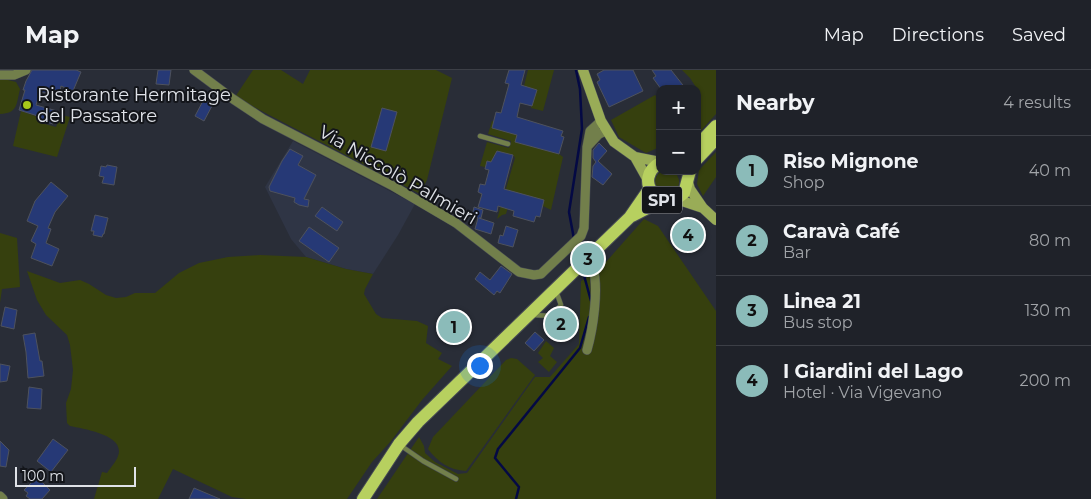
<!DOCTYPE html>
<html lang="en">
<head>
<meta charset="utf-8">
<style>
	body { margin:0; font-family:Montserrat,sans-serif; background:#272a31; color:#f1f3f6 }
	.controls { position:absolute; right:15px; top:15px; display:grid; overflow:hidden; border-radius:10px; box-shadow:0 1px 4px #0004 }
	.controls button { width:45px; height:45px; display:grid; place-items:center; padding:0; border:0; border-bottom:1px solid #3c3f46; background:#1f2229; color:#f1f3f6; font:25px sans-serif }
	.scale { position:absolute; left:15px; bottom:12px; width:121px; box-sizing:border-box; padding-left:5px; border:2px solid #dfe2e8; border-top:0; font-size:14px; line-height:18px; white-space:nowrap; color:#dfe2e8; -webkit-text-stroke:4px #13151a; paint-order:stroke }
	.you { position:absolute; left:479px; top:295px; width:18px; height:18px; margin:-12px; border:4px solid #fff; border-radius:50%; background:#1a73e8; box-shadow:0 0 0 8px #1a73e833 }
	.badge { display:grid; place-items:center; width:32px; height:32px; border-radius:50%; background:#8bbbb9; color:#111; font-size:16px; font-weight:700 }
	.pin { position:absolute; translate:-50% -50%; border:2px solid #fff; box-shadow:0 1px 5px #0006 }
	.list { margin:0; padding:0; list-style:none }
	h2 { display:flex; justify-content:space-between; align-items:center; height:65px; margin:0; padding:0 20px; font-size:21px }
	h2 small { font-size:16px; font-weight:400; color:#a1a4a8 }
	.list li { display:grid; grid-template-columns:32px 1fr auto; gap:15px; align-items:center; box-sizing:border-box; height:70px; padding:0 20px; border-top:1px solid #3c3f46 }
	.list b { display:block; font-size:19px; white-space:nowrap }
	.list p { margin:0; font-size:16px; white-space:nowrap; color:#a1a4a8 }
	.list em { font-size:16px; font-style:normal; color:#a1a4a8 }
	.map { position:relative; flex:none; width:716px; height:429px; overflow:hidden }
	header { display:flex; align-items:center; gap:30px; box-sizing:border-box; height:70px; padding:0 25px; background:#1f2229; border-bottom:1px solid #3c3f46 }
	header strong { font-size:24px }
	nav { display:flex; gap:28px; margin-inline-start:auto; font-size:18px }
	main { display:flex }
	aside { flex:1; background:#1f2229 }
	.map>svg:first-child { display:block }
	.built { fill:#2f3545 }
	.green { fill:#36400e }
	.lines { fill:none; stroke-linecap:round; stroke-linejoin:round }
	.stream { stroke:#040944; stroke-width:2.5 }
	.building { fill:#263976; stroke:#4e525d }
	.lane-casing { stroke:#464a53; stroke-width:5.5 }
	.street-casing { stroke:#464a53; stroke-width:10 }
	.secondary-casing { stroke:#464a53; stroke-width:11 }
	.primary-casing { stroke:#464a53; stroke-width:14 }
	.lane { stroke:#727f4b; stroke-width:4.5 }
	.street { stroke:#727f4b; stroke-width:9 }
	.secondary { stroke:#99ac57; stroke-width:10 }
	.primary { stroke:#b7d05f; stroke-width:12 }
	.poi-dot { fill:#a9c71a; stroke:#13151a; stroke-width:2 }
	.labels { text-anchor:middle; stroke-width:4; stroke-linejoin:round; paint-order:stroke }
	.shield { fill:#13151a; stroke:#a2a4aa; stroke-width:1 }
	.shield-label { font-size:16px; font-weight:bold; fill:#dfe2e8 }
	.poi-label { font-size:18px; fill:#dfe2e8; stroke:#13151a; text-anchor:start }
	.street-label { font-size:18px; fill:#dfe2e8; stroke:#13151a }
</style>
</head>
<body>
<header>
<strong>Map</strong>
<nav><a>Map</a><a>Directions</a><a>Saved</a></nav>
</header>
<main>
<div class="map">
<svg width="716" height="429" viewBox="0 0 716 429">
	<rect width="100%" height="100%" fill="#292d37"/>
	<path class="built" d="M293,71l122,63 -17,31 -25,39 -27,-5 -40,-12 -15,-18 -26,-52z"/>
	<path class="green" d="M253,0h28l22,14 7,-14h126l16,8 -25,102 -7,14 -185,-97z
		M528,0h26l-11,41 -12,-3 6,-18 -13,-4z
		M682,0h34v44l-19,21v-42l2,-1 -9,-14z
		M0,8l16,4 4,7c-4,16 -2,24 -20,25z
		M655,25l5,5v47l-14,6 -27,-16 -8,-17z
		M21,41l19,7 1,5 15,4 5,-12 9,2 -13,40 -44,-11z
		M492,51l25,14 -1,7 43,12 4,3 -12,53 -8,-4 1,-6 -30,-8 -2,1 -6,21 -4,1 -5,4 18,-61 -2,-3 -16,-4 -6,11 -4,-1 -2,6 -5,-1 7,-24 22,6 2,-7 -23,-7z
		M716,82v25l-13,19 -6,-12 2,-14z
		M655 112a12 12 0 1 1 24 0a12 12 0 1 1-24 0Z
		M644,149l14,7 58,85v188h-339l42,-62 5,9 1,7 10,9 23,12 9,-1 68,-96h15l29,-33 2,-63 17,-10z
		M0,163l17,5 3,49 -18,2 -2,14z
		M260,185l46,2 40,12 27,5 -8,15 -1,5 12,20 6,4 35,3 11,5 -2,17 16,10 -4,6 14,7 -30,34 -31,41 -19,21 -25,37h-101l-14,-2 -59,-28 -15,30h-64l8,-27 5,1c4,-6 9,-11 11,-17 8,-21 -34,-27 -48,-30l-3,-3 -1,-20 5,-14 2,-19 -3,-25 -3,-10 -21,-20 -9,-15 -10,-29 33,12 20,-3 9,4 17,11 10,3 10,-1 9,-4h20l24,-20 20,-10 29,-6z
		M546,271l8,7 -4,8 7,6 -8,10 -11,-10 5,-4 -5,-5z
		M511,288l6,1 18,16 -69,96c-17,-1 -28,-9 -38,-22l5,-12 73,-77z"/>
	<g class="lines">
		<path class="stream" d="M574,169l-5,-27 13,-83 -2,-40 -4,-19
			M575,174l5,17
			M582,198l9,33
			M516,429l3,-12 -24,-29 3,-9 82,-101 9,-31"/>
	</g>
	<path class="building" d="M32,0h44l5,2 -8,19 -12,-5 -1,5 -8,-1v4l-12,-2 -4,13 21,6 -4,13 -12,-4v-3l-22,-7 6,-20h-2l3,-9z
		M158,0h13l-2,15 -13,-1z
		M509,0h16l-4,15 16,5 -5,16 -12,-3 -3,14 46,14 -2,5 3,1 -5,17 -44,-12 2,-7 -25,-7 4,-16 5,1 8,-29 -4,-1z
		M604,0h29l10,21 -34,16 -12,-25 3,-2 -3,-6z
		M652,0h19l15,19h-25l-8,-11 3,-2z
		M204,29l9,5 -9,17 -9,-5z
		M382,38l15,4 -11,39 -15,-4z
		M599,73l8,8 -9,10 14,13 -9,11 -11,-8 1,-11 3,-4 -3,-4v-8z
		M290,79l13,7 -5,9 18,10 -12,24 5,1 -1,7 -9,-2 -5,-3 1,-4 -25,-7 -1,-4 13,-26z
		M497,81l16,4 -9,34 40,11 -4,17 -4,-1 -2,6 -21,-6 1,-5 -16,-5 -1,6 -19,-5 4,-13 -4,-2 2,-8 5,1 4,-15 -4,-1 2,-8 4,1z
		M107,95l10,2 -3,18 -12,-2 2,-6 -5,-1 2,-10 5,1z
		M51,112l17,14 -13,16 -7,16 3,1 -5,14 13,6 -7,17 -21,-8 5,-14 -5,-3 7,-15 -11,-5 8,-20z
		M322,137l21,15 -6,9 -22,-15z
		M474,137l9,3 -2,8h-2l15,5 -3,11 -16,-5 3,-11 -6,-2z
		M95,145l13,3 -4,16h-1l-1,3 -9,-2 1,-4h-3z
		M685,149l19,19 -12,13 -20,-19z
		M506,156l12,4 -5,17 -15,-4 2,-8 3,1z
		M309,157l30,21 -10,14 -30,-21z
		M501,196l11,8 -12,19 -3,-2 -3,4 -19,-16 5,-7 10,8z
		M5,237l12,3 -3,19 -13,-3z
		M560,242l7,6 -6,19 -6,-5 5,-6 -6,-7z
		M535,262l9,8 -10,11 -9,-8z
		M35,263l5,28h2l2,15 -16,2 -2,-26 -3,-17z
		M0,294l10,2 -3,15 -7,1z
		M29,317l13,2 -1,20 -14,-1z
		M53,369l15,11 -17,22 -14,-11z
		M0,371l9,9 -3,17 -6,-1z
		M37,407l13,13 -8,9h-12l-4,-3 2,-3 -4,-3z
		M194,418l26,11h-31z"/>
	<g class="lines">
		<g class="lane-casing">
			<path id="lane" d="M480,66l28,8
				M534,245l17,1 10,-11 -5,-14
				M400,375l23,16 33,18"/>
		</g>
		<g class="street-casing">
			<path id="street" d="M194,0l39,29 30,20 130,67 63,37 63,49 15,3 7,-1 3,-3 37,-35 3,-8 3,-81 3,-16 11,-10
				M0,5h14l12,-5
				M587,77l12,-13 7,-3
				M587,280c6,-21 12,-61 6,-82 -1,-4 -4,-7 -6,-10
				M0,426l3,3"/>
		</g>
		<g class="secondary-casing">
			<path id="secondary" d="M583,0l18,51 13,21 21,15 25,5
				M635,87l14,25
				M688,112l2,7 13,19
				M676,129l27,9 13,12"/>
		</g>
		<g class="primary-casing">
			<path id="primary" d="M697,76l19,-20
				M697,89l19,-20
				M660,93c-28,15 -1,54 24,30l6,-22
				M632,146l31,-16
				M363,429l36,-55 19,-22 212,-205 20,-29"/>
		</g>
		<use href="#lane" class="lane"/>
		<use href="#street" class="street"/>
		<use href="#secondary" class="secondary"/>
		<use href="#primary" class="primary"/>
	</g>
	<circle class="poi-dot" cx="27" cy="35" r="5"/>
	<g class="labels">
		<rect class="shield" x="642" y="116.5" width="40" height="27" rx="4"/>
		<g class="shield-label">
			<text x="662" y="136">SP1</text>
		</g>
		<g class="poi-label">
			<text x="37" y="31">Ristorante Hermitage<tspan x="37" dy="21">del Passatore</tspan></text>
		</g>
		<g class="street-label">
			<text transform="translate(398 105) rotate(30)" y="6">Via Niccolò Palmieri</text>
		</g>
	</g>
</svg>
<div class="controls">
<button>+</button>
<button>−</button>
</div>
<div class="scale">100 m</div>
<div class="you"></div>
<div class="pin badge" style="left:454px;top:257px">1</div>
<div class="pin badge" style="left:561px;top:254px">2</div>
<div class="pin badge" style="left:588px;top:189px">3</div>
<div class="pin badge" style="left:688px;top:165px">4</div>
</div>
<aside>
<h2>Nearby<small>4 results</small></h2>
<ul class="list">
<li><span class="badge">1</span><div><b>Riso Mignone</b><p>Shop</p></div><em>40 m</em></li>
<li><span class="badge">2</span><div><b>Caravà Café</b><p>Bar</p></div><em>80 m</em></li>
<li><span class="badge">3</span><div><b>Linea 21</b><p>Bus stop</p></div><em>130 m</em></li>
<li><span class="badge">4</span><div><b>I Giardini del Lago</b><p>Hotel · Via Vigevano</p></div><em>200 m</em></li>
</ul>
</aside>
</main>
</body>
</html>
